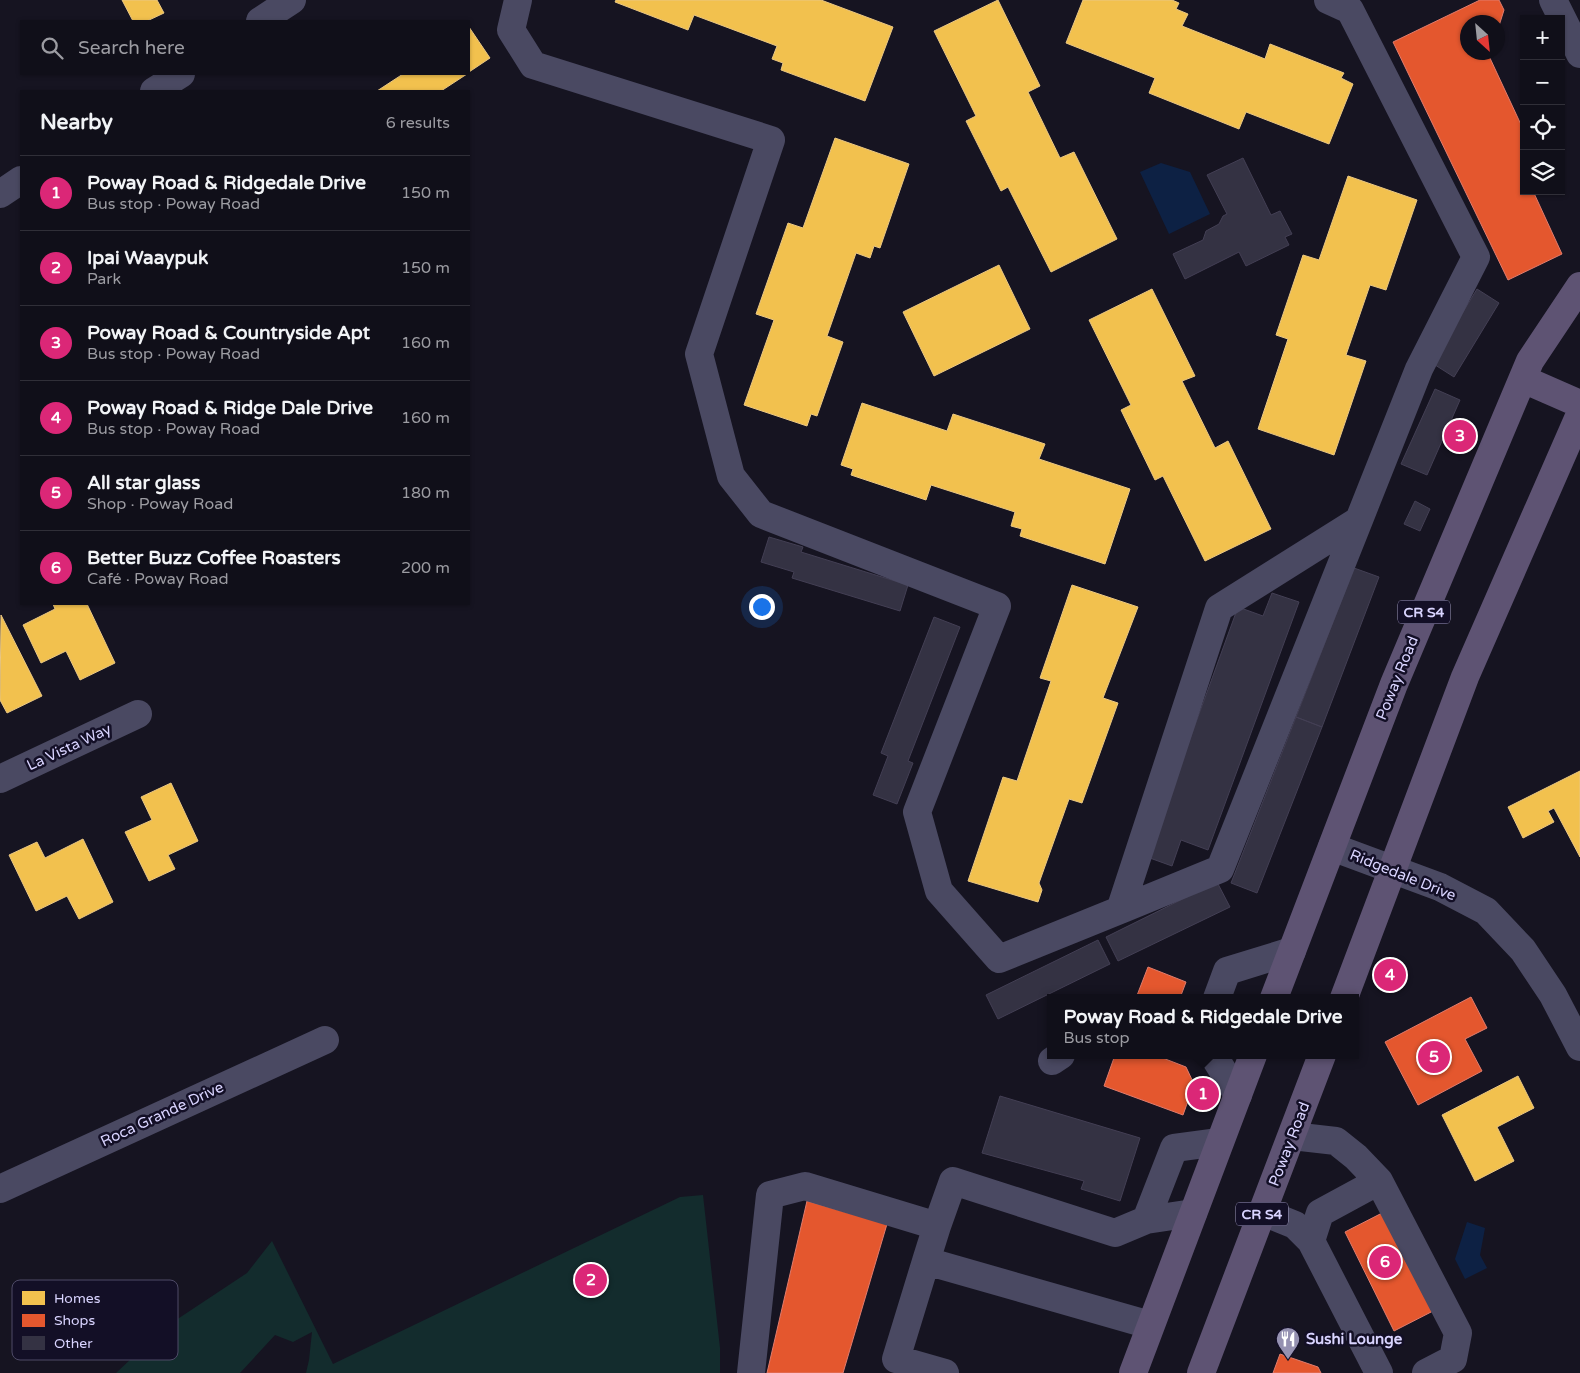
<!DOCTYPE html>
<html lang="en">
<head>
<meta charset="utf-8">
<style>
	body { margin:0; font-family:"Varela Round",sans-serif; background:#1e1d26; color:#f1f3f6 }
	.controls { position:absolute; right:15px; top:15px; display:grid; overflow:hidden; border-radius:0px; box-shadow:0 1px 4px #0004 }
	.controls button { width:45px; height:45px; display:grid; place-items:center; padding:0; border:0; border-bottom:1px solid #302f38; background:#100f19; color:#f1f3f6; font:25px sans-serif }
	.compass { position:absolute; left:1460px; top:15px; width:45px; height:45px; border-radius:50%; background:#100f19; box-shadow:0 1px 4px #0004; rotate:153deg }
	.you { position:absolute; left:761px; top:606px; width:18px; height:18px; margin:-12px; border:4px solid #fff; border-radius:50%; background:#1a73e8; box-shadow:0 0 0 8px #1a73e833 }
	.badge { display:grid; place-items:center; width:32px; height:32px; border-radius:50%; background:#db2777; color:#fff; font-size:16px; font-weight:700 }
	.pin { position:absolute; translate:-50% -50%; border:2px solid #fff; box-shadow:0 1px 5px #0006 }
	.popup { position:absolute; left:1047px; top:994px; width:312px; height:65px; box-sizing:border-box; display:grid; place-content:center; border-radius:0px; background:#100f19; filter:drop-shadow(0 1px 4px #0005); font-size:16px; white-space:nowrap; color:#9c9ca2 }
	.popup b { font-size:19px; color:#f1f3f6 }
	.popup::after { content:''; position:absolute; left:50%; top:100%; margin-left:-10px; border:10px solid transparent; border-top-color:#100f19 }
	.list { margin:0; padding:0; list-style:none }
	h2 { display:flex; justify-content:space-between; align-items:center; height:65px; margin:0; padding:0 20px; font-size:21px }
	h2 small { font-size:16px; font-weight:400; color:#9c9ca2 }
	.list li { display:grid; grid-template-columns:32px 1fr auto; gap:15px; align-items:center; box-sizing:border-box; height:75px; padding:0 20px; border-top:1px solid #302f38 }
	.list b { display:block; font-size:19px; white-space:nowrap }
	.list p { margin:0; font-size:16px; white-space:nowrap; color:#9c9ca2 }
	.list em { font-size:16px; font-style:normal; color:#9c9ca2 }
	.icon { flex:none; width:28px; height:28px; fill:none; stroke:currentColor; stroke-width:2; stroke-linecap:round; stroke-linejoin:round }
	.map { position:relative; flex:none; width:1580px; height:1373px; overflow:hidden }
	.search { position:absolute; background:#100f19; box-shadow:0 1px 4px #0004; left:20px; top:20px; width:450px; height:55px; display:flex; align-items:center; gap:12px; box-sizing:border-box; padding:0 18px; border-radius:0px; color:#9c9ca2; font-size:19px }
	.panel { position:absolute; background:#100f19; box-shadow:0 1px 4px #0004; left:20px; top:90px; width:450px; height:515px; border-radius:0px }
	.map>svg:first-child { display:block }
	.green { fill:#132c2d }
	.water { fill:#0d2144 }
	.homes { fill:#f2c14e; stroke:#eac783 }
	.shops { fill:#e4572e; stroke:#e17c6d }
	.building { fill:#343243; stroke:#433f54 }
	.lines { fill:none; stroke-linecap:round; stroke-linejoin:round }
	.minor { stroke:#4a4962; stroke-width:28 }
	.major { stroke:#5e5373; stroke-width:28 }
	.labels { text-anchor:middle; stroke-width:5; stroke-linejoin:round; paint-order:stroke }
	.shield { fill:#130f26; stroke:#9e99be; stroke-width:1 }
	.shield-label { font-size:14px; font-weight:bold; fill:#d9d4ff }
	.street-label { font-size:15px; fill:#d9d4ff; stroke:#130f26 }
	.poi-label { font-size:15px; font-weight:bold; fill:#d9d4ff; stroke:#130f26; text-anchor:start }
	.key { fill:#130f26; stroke:#4e4a67; stroke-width:1 }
	.key-label { font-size:14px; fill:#d9d4ff }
</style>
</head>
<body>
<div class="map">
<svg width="1580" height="1373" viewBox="0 0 1580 1373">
	<rect width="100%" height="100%" fill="#161421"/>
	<path class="green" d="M703,1195l17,153v25h-414l3,-13 3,-28 -19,10 -18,-7 -35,38h-124l48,-45 83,-55 25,-32 61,123 347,-167z"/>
	<path class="water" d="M1161,163l29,9 20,42 -41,20 -29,-62z
		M1467,1222l18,6 -5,27 7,13 -22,11 -10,-20z"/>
	<path class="homes" d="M122,0h35l7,13 -17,8h-14z
		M616,0h205l72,27 -28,74 -84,-31 2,-7 -11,-4 5,-13 -83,-31 -6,15 -73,-28z
		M998,0l42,86 -12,6 32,66 14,-6 43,87 -66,33 -43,-85 -7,4 -35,-70 10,-5 -42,-85z
		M1083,0h89l7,3 -3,6 12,5 -6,12 83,33 5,-15 74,29 -3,5 12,6 -24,60 -83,-32 -7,17 -90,-36 6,-15 -89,-35z
		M469,27l21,31 -21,14z
		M403,74h64l-26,17h-64z
		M835,138l74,26 -29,84 -6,-2 -4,12 -14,-5 -29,83 16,6 -26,74 -6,-2 -4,12 -63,-21 30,-85 -18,-6 32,-91 15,5z
		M1348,176l69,24 -31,90 -16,-5 -24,70 20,6 -32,94 -76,-26 30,-90 -12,-4 27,-80 16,5z
		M999,265l31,64 -96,47 -31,-64z
		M1152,289l43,87 -13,5 33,67 13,-7 43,88 -66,32 -42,-85 -8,4 -34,-70 10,-5 -42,-85z
		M862,403l85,28 6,-17 92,30 -6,15 91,30 -25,75 -85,-28 2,-7 -11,-3 4,-14 -84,-27 -5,15 -75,-25 2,-6 -12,-4z
		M1072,585l66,22 -35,91 15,5 -36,100 -13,-4 -30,84 3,7 -4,12 -70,-21 35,-104 14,4 34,-100 -11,-3z
		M53,604h34l28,59 -35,17 -14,-29 -25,12 -18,-38 32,-16z
		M1,615l41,81 -35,17 -7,-13z
		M1580,771v86l-26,-49 -6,3 6,11 -31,16 -15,-31z
		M171,783l27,58 -30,14 7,14 -26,12 -24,-49 27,-12 -11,-23z
		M83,839l30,63 -34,17 -12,-23 -31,15 -27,-56 28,-13 8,16z
		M1518,1076l16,32 -37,19 17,34 -39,20 -33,-66z"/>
	<path class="shops" d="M1480,0h19l5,10 -6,19v-7h-30v30h22l-1,4 35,75v60h9l29,63 -54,26 -115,-238z
		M1148,967l38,15 -6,16h-44z
		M1471,997l16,31 -22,11 17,32 -64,34 -33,-63z
		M1115,1055h40l31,12 8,17 -11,31 -79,-29z
		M807,1201l80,23 -44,149h-76z
		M1386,1211l49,99 -41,21 -49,-99z
		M1280,1354l38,13 3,6h-48z"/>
	<path class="building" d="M1243,158l28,57 9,-4 12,23 -7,3 4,8 -43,21 -7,-14 -54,27 -12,-25 30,-14 3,-9 13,-7 4,-8 4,-2 -20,-39z
		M1477,289l22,14 -45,74 -22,-14z
		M1435,389l25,11 -33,75 -26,-11z
		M1415,501l15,8 -10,22 -16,-7z
		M769,537l34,10 -2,5 107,33 -8,26 -108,-33 2,-6 -33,-10z
		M1354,568l25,9 -57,150 -26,-10z
		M1272,593l27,9 -91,248 -27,-10 -9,26 -25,-9 91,-250 25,9z
		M934,617l26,10 -52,134 5,2 -16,41 -24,-9 15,-39 -7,-3z
		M1296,717l26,10 -65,166 -26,-10z
		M1217,882l13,25 -112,54 -12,-24z
		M1098,940l12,24 -112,55 -12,-24z
		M1000,1096l140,42 -20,63 -39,-12 3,-8 -102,-28z"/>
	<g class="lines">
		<path class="minor" d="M518,0l-7,30 22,35 238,75 -72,214 32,122 30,38 236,92 -80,206 22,79 60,68 121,-49 99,-302 140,-88 60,-151 57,-112 -126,-247 -22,-10
			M1553,0l27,54
			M260,21l32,-21
			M154,91l27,-17
			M0,194l21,-14
			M0,779l138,-65
			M1332,847l108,40 46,24 37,39 30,45 27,52
			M1120,910l100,-41 139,-349
			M1217,998l10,-27 65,-20
			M1213,1055l25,40
			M1052,1061l9,-6
			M1292,1136l44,5 20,16 23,24 79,152 -5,26 -27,14
			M0,1189l325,-149
			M1263,1212l32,13 16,16 68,132
			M1146,1220l28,-72 45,-6
			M937,1226l16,-45 162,52 31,-13 47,-7
			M1311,1241l9,-28 59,-32
			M751,1373l19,-178 35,-9 132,40 -11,35
			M945,1373l-49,-14 30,-98 224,64"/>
		<path class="major" d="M1523,379l57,25
			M1274,998l120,-314 136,-323 50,-75
			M1344,998l121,-321 115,-263
			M1133,1373l120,-318
			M1201,1373l121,-318"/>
	</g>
	<defs>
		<g id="restaurant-pin" transform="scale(1.25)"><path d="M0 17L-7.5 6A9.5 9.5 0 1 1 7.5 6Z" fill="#9591b1" stroke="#130f26"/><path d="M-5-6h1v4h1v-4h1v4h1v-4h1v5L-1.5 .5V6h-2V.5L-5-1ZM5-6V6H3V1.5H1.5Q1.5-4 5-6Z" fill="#fff"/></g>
	</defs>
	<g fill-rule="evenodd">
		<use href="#restaurant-pin" x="1288" y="1339"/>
	</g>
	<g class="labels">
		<g class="shield">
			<rect x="1398" y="600.5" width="52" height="23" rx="4"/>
			<rect x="1236" y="1202.5" width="52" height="23" rx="4"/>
		</g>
		<g class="shield-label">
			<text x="1424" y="617">CR S4</text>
			<text x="1262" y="1219">CR S4</text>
		</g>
		<g class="street-label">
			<text transform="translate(1397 678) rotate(-68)" y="5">Poway Road</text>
			<text transform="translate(69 747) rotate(-25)" y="5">La Vista Way</text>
			<text transform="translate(1403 875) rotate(22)" y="5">Ridgedale Drive</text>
			<text transform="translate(162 1114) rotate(-25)" y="5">Roca Grande Drive</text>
			<text transform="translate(1289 1144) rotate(-69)" y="5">Poway Road</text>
		</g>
		<g class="poi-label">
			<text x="1306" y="1344">Sushi Lounge</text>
		</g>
	</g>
	<rect x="12" y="1280" width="166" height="80" rx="8" class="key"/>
	<rect x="22" y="1291" width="23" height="14" fill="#f2c14e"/>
	<rect x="22" y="1314" width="23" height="13" fill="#e4572e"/>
	<rect x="22" y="1336" width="23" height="14" fill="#343243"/>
	<g class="key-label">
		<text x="54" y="1303">Homes</text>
		<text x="54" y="1325">Shops</text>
		<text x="54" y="1348">Other</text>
	</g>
</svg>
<div class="controls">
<button>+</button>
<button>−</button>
<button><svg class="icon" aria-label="locate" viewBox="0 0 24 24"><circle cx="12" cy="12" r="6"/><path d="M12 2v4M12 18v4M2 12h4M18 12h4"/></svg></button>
<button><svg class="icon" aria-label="layers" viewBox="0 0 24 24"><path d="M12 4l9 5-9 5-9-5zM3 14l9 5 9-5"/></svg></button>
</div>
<svg class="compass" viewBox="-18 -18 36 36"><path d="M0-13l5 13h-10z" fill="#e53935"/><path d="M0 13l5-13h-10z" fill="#9c9ca2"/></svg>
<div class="you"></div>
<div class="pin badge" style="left:1203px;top:1094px">1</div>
<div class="popup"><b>Poway Road &amp; Ridgedale Drive</b>Bus stop</div>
<div class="pin badge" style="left:591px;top:1280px">2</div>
<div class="pin badge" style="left:1460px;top:436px">3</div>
<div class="pin badge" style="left:1390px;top:975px">4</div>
<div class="pin badge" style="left:1434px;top:1057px">5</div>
<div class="pin badge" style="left:1385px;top:1262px">6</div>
<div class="search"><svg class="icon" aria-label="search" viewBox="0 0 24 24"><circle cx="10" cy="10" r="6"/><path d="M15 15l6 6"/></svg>Search here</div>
<section class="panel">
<h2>Nearby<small>6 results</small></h2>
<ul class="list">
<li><span class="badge">1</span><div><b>Poway Road &amp; Ridgedale Drive</b><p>Bus stop · Poway Road</p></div><em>150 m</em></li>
<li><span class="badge">2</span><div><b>Ipai Waaypuk</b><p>Park</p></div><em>150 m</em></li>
<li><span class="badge">3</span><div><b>Poway Road &amp; Countryside Apt</b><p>Bus stop · Poway Road</p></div><em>160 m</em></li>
<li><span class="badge">4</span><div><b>Poway Road &amp; Ridge Dale Drive</b><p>Bus stop · Poway Road</p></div><em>160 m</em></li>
<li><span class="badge">5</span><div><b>All star glass</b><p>Shop · Poway Road</p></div><em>180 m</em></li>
<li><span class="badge">6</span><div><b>Better Buzz Coffee Roasters</b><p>Café · Poway Road</p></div><em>200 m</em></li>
</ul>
</section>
</div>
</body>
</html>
